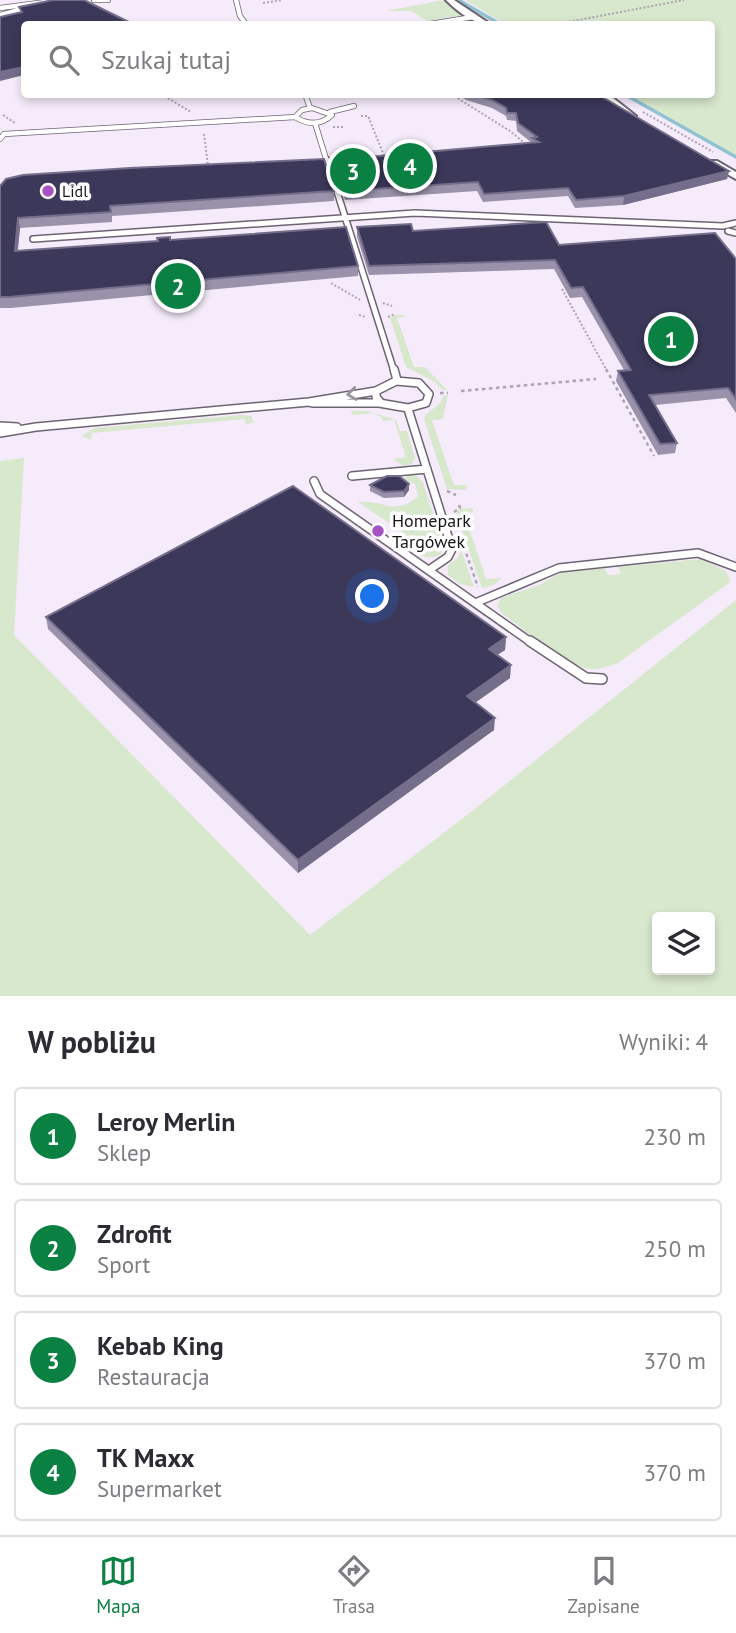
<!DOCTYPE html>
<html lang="pl">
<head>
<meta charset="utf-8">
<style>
	body { margin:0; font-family:"PT Sans",sans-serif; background:#f2f2f3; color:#2b2b33 }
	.controls { position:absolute; right:21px; bottom:21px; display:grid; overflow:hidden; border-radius:7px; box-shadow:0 4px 10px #0003 }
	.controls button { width:63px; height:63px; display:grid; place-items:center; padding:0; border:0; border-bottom:2px solid #e1e1e2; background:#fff; color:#2b2b33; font:35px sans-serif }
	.you { position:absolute; left:373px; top:597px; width:24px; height:24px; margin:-18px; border:5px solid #fff; border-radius:50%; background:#1a73e8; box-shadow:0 0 0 10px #1a73e833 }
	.badge { display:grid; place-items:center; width:46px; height:46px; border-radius:50%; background:#0b8043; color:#fff; font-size:23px; font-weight:700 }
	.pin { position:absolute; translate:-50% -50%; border:4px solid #fff; box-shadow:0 2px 7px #0006 }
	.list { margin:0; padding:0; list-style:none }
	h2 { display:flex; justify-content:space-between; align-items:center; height:91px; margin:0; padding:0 28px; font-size:30px }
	h2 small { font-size:23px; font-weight:400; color:#7c7c81 }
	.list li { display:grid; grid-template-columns:46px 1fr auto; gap:21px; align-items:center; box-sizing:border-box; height:98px; margin:0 14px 14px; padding:0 14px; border:2px solid #e1e1e2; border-radius:7px }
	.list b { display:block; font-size:26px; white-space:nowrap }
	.list p { margin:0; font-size:23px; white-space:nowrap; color:#7c7c81 }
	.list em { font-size:23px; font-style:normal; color:#7c7c81 }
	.icon { flex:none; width:38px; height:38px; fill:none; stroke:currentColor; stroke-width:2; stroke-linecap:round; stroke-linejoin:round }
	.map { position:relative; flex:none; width:736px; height:996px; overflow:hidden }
	.search { position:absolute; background:#fff; box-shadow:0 4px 10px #0003; left:21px; right:21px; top:21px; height:77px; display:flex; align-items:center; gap:18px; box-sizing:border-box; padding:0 24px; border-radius:7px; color:#7c7c81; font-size:26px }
	.sheet { height:539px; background:#fff }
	nav { display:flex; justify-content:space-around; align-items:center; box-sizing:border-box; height:98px; border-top:2px solid #e1e1e2; background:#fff; font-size:19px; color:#7c7c81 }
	nav a { display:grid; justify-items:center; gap:4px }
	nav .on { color:#0b8043 }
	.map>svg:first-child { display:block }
	.green { fill:#d8e8cd; fill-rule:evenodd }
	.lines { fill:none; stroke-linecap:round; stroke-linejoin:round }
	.stream { stroke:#90c3d2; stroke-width:3.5 }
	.lane-far3-casing { stroke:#6d6472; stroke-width:6 }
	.lane-far2-casing { stroke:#6d6472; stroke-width:8 }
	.lane-far1-casing { stroke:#6d6472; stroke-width:10 }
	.lane-casing { stroke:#6d6472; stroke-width:12 }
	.street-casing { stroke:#6d6472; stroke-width:4 }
	.path-far1 { stroke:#aca4b0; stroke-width:2; stroke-dasharray:2 2; stroke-linecap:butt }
	.path { stroke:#aca4b0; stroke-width:2.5; stroke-dasharray:3.5 3.5; stroke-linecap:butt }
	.lane-far3 { stroke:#fff; stroke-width:4.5 }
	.lane-far2 { stroke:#fff; stroke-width:5 }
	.lane-far1 { stroke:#fff; stroke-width:7 }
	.lane { stroke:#fff; stroke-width:9 }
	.street { fill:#fff; fill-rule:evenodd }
	.wall { fill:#9992aa }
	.shaded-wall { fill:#746e8a }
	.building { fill:#3c385a; stroke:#746e8a; stroke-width:2 }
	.oneway { stroke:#979598 }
	.poi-dot { fill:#a553c3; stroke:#fff; stroke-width:2.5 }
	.labels { text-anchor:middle; stroke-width:7; stroke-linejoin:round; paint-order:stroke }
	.far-poi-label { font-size:16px; fill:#171419; stroke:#fff; text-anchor:start }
	.poi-label { font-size:18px; fill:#171419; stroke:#fff; text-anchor:start }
</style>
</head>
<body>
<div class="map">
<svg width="736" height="996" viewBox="0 0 736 996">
	<rect width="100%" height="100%" fill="#f6ebfb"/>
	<path class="green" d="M444,0l19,15 -54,9h3l-4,-3 7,3 12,-3 -16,-10h-26z
		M465,0h271v155l-107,-60 83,-1v-70h-207z
		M394,315h9l2,2 -8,1 17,49h11l22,23h-5l-7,-8 -29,-15 -16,-49z
		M448,395l-5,24 -11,1 22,65h13l-1,5 -19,-1 -23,-70c3,-10 17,-11 19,-23z
		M351,411h17l28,9 4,11h7l8,27 -3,6 -8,2 -9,-5 -1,-2 12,-2 -12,-37 -11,1 -2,-4 -8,-4 -21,2z
		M241,415l10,1 3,6 -8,3 -1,-6 -153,14 -1,7 -9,-4 12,-8z
		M24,458l-10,177 296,300 157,-120 269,-215v396h-736v-535zM657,917h53v53h-53z
		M410,475l7,1 6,6 20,63 -1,8c-12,9 -23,3 -34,-5l9,-6 -59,-40c26,-3 37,15 60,-6l-3,-12 -13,-5z
		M473,508v4l-9,1 22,66 15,-1c-5,7 -11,9 -19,10l-26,-75 4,-4z
		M461,549l13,38 -14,-3 -12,-9v-10l10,-7z
		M701,559l25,12 4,8 -1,4 -111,80c-9,3 -18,7 -27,6 -26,-3 -66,-39 -88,-55l-6,-8 4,-8 38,-13 21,-12 45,-5 3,7 13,-1 -3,-7z"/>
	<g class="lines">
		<path class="stream" d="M460,1l40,23
			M624,94l112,63"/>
		<g class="lane-far3-casing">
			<path id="lane-far3" d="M94,0h14
				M236,0l4,16 6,8
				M0,8l61,-8
				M0,15l26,-7
				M430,24l43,-7
				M305,94l5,14
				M312,108l20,7c-11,10 -24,10 -37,2l7,-7z
				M330,112l24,-6
				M315,123l12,39
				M0,139l4,-5 291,-17"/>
		</g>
		<g class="lane-far2-casing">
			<path id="lane-far2" d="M327,160l67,211
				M728,231l8,2
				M33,239l382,-26 308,13 13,-3"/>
		</g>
		<g class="lane-far1-casing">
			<path id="lane-far1" d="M394,369l3,11
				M312,403h67l29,5 18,-5 3,-9 -10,-11 -23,-2 -20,10v6l5,6
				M408,409l44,140 -4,8 -19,13
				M0,426l17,1
				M0,433l36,-6 273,-25 67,-11
				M352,476l75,-7
				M314,481l6,13 212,149
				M475,603l84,-35 139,-15 38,14"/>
		</g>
		<g class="lane-casing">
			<path id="lane" d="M530,641l56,37 16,1"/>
		</g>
		<g class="street-casing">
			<path id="street" d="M446,0h8l36,24c-16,1 -33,-13 -44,-24z
				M598,94h10l28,22 -7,2z
				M711,161h6l19,11v7l-25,-14z"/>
		</g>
		<path class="path-far1" d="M263,3l19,-3
			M557,24l127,-24
			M161,94l30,18
			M444,94h3
			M451,94l59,37 18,15
			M361,97l28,-3
			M643,112l70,40
			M3,115l12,8
			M361,116h7l17,42
			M333,127h11
			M204,134l4,32
			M331,283l29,17
			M562,289l45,82
			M383,303l9,3
			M359,315l7,2
			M388,317l7,-3"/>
		<path class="path" d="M606,369l48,87
			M461,391l135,-12
			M440,393h8
			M447,491l9,4
			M454,512l6,-4 -1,-3
			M464,547l14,40"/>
		<use href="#lane-far3" class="lane-far3"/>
		<use href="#lane-far2" class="lane-far2"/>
		<use href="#lane-far1" class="lane-far1"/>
		<use href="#lane" class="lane"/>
		<use href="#street" class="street"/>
	</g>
	<path class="wall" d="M457,94h140l132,77 -2,8 -104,26 -48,3 -7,-12 -85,6 -6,-11 -132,9 -10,-32v-8l197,-17 -15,-12 -1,-10 -9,-1 -1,-4 -14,-8 -26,-8z
		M0,186l334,5v10l-222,15v6l-92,6 -2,23 152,-11 188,26v10l-347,32h-11z
		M357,227l56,4 146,14 177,14v154l-10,-15 -71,7 22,38 -2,10 -17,2 -42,-74 2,-10 6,-1 -42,-73 -12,1 -16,-29 -185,6 -12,-38z
		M370,485l39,5 -5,7 -20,1 -14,-7z
		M46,617l460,20 -1,13 -8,5 13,23 -35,25 19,27 -196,143 -250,-244z"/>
	<path class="shaded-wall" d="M24,67v8l-24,6v-9z
		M729,171l-2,8 -104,26 1,-9z
		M18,218l2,10 -4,33 -1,-10z
		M409,484v6l-5,7v-6z
		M506,637l-1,13 -17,11 1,-12z
		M511,665l-1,13 -44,31 1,-13z
		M495,718l-1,12 -196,143v-13z"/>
	<path class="building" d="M53,0h31l49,24h-109v43l-24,5v-55l22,-5 -3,-5z
		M472,94h125l132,77 -105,25 -48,4 -8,-12 -84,6 -6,-12 -133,9 -10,-31 204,-18 -7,-4 5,-1 -19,-14 -2,-10h-9l-1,-5 -14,-8z
		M324,159l10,32 -224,15 1,6 -93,6 -3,33 143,-10 -1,-3 13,-1v3l176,-13 12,39 -349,31h-9v-111l6,-7 17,-4 107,-7z
		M546,222l13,23 156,-12 21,26v140l-8,-11 -79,7 28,48 -17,1 -42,-73 13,-1 -48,-83 -12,1 -16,-28 -186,6 -12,-39 54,-3 2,7z
		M387,476h12l10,8 -5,7 -20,1 -14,-7z
		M293,486l213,151 -17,12 22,16 -44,31 28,22 -197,142 -252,-243z"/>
	<defs><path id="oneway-chevron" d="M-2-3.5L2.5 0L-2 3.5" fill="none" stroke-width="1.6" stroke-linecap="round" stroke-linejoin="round" transform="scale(1.75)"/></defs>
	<use class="oneway" href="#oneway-chevron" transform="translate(352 394) rotate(173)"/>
	<g class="poi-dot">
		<circle cx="48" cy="191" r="7"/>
		<circle cx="378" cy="531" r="7"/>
	</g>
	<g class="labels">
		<g class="far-poi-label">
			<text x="62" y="197">Lidl</text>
		</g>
		<g class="poi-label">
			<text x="392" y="527">Homepark<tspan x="392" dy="21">Targówek</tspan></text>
		</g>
	</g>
</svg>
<div class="controls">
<button><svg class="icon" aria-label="layers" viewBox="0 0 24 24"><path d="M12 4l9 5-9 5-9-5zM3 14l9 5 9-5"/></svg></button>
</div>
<div class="you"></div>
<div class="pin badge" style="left:671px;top:339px">1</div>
<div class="pin badge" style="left:178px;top:286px">2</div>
<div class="pin badge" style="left:353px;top:171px">3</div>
<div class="pin badge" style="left:410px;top:166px">4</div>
<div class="search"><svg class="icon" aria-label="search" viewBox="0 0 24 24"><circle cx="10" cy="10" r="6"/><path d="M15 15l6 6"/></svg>Szukaj tutaj</div>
</div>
<section class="sheet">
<h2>W pobliżu<small>Wyniki: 4</small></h2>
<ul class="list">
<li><span class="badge">1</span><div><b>Leroy Merlin</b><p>Sklep</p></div><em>230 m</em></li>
<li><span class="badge">2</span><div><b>Zdrofit</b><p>Sport</p></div><em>250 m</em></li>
<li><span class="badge">3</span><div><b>Kebab King</b><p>Restauracja</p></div><em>370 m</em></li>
<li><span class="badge">4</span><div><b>TK Maxx</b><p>Supermarket</p></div><em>370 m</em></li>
</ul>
</section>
<nav>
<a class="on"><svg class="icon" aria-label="map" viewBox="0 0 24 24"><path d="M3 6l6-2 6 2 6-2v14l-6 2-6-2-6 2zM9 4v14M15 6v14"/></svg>Mapa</a>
<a><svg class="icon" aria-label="directions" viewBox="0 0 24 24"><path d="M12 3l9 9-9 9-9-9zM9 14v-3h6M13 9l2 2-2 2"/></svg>Trasa</a>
<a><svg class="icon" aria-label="saved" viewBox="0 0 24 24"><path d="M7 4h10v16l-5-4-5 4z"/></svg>Zapisane</a>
</nav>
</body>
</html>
